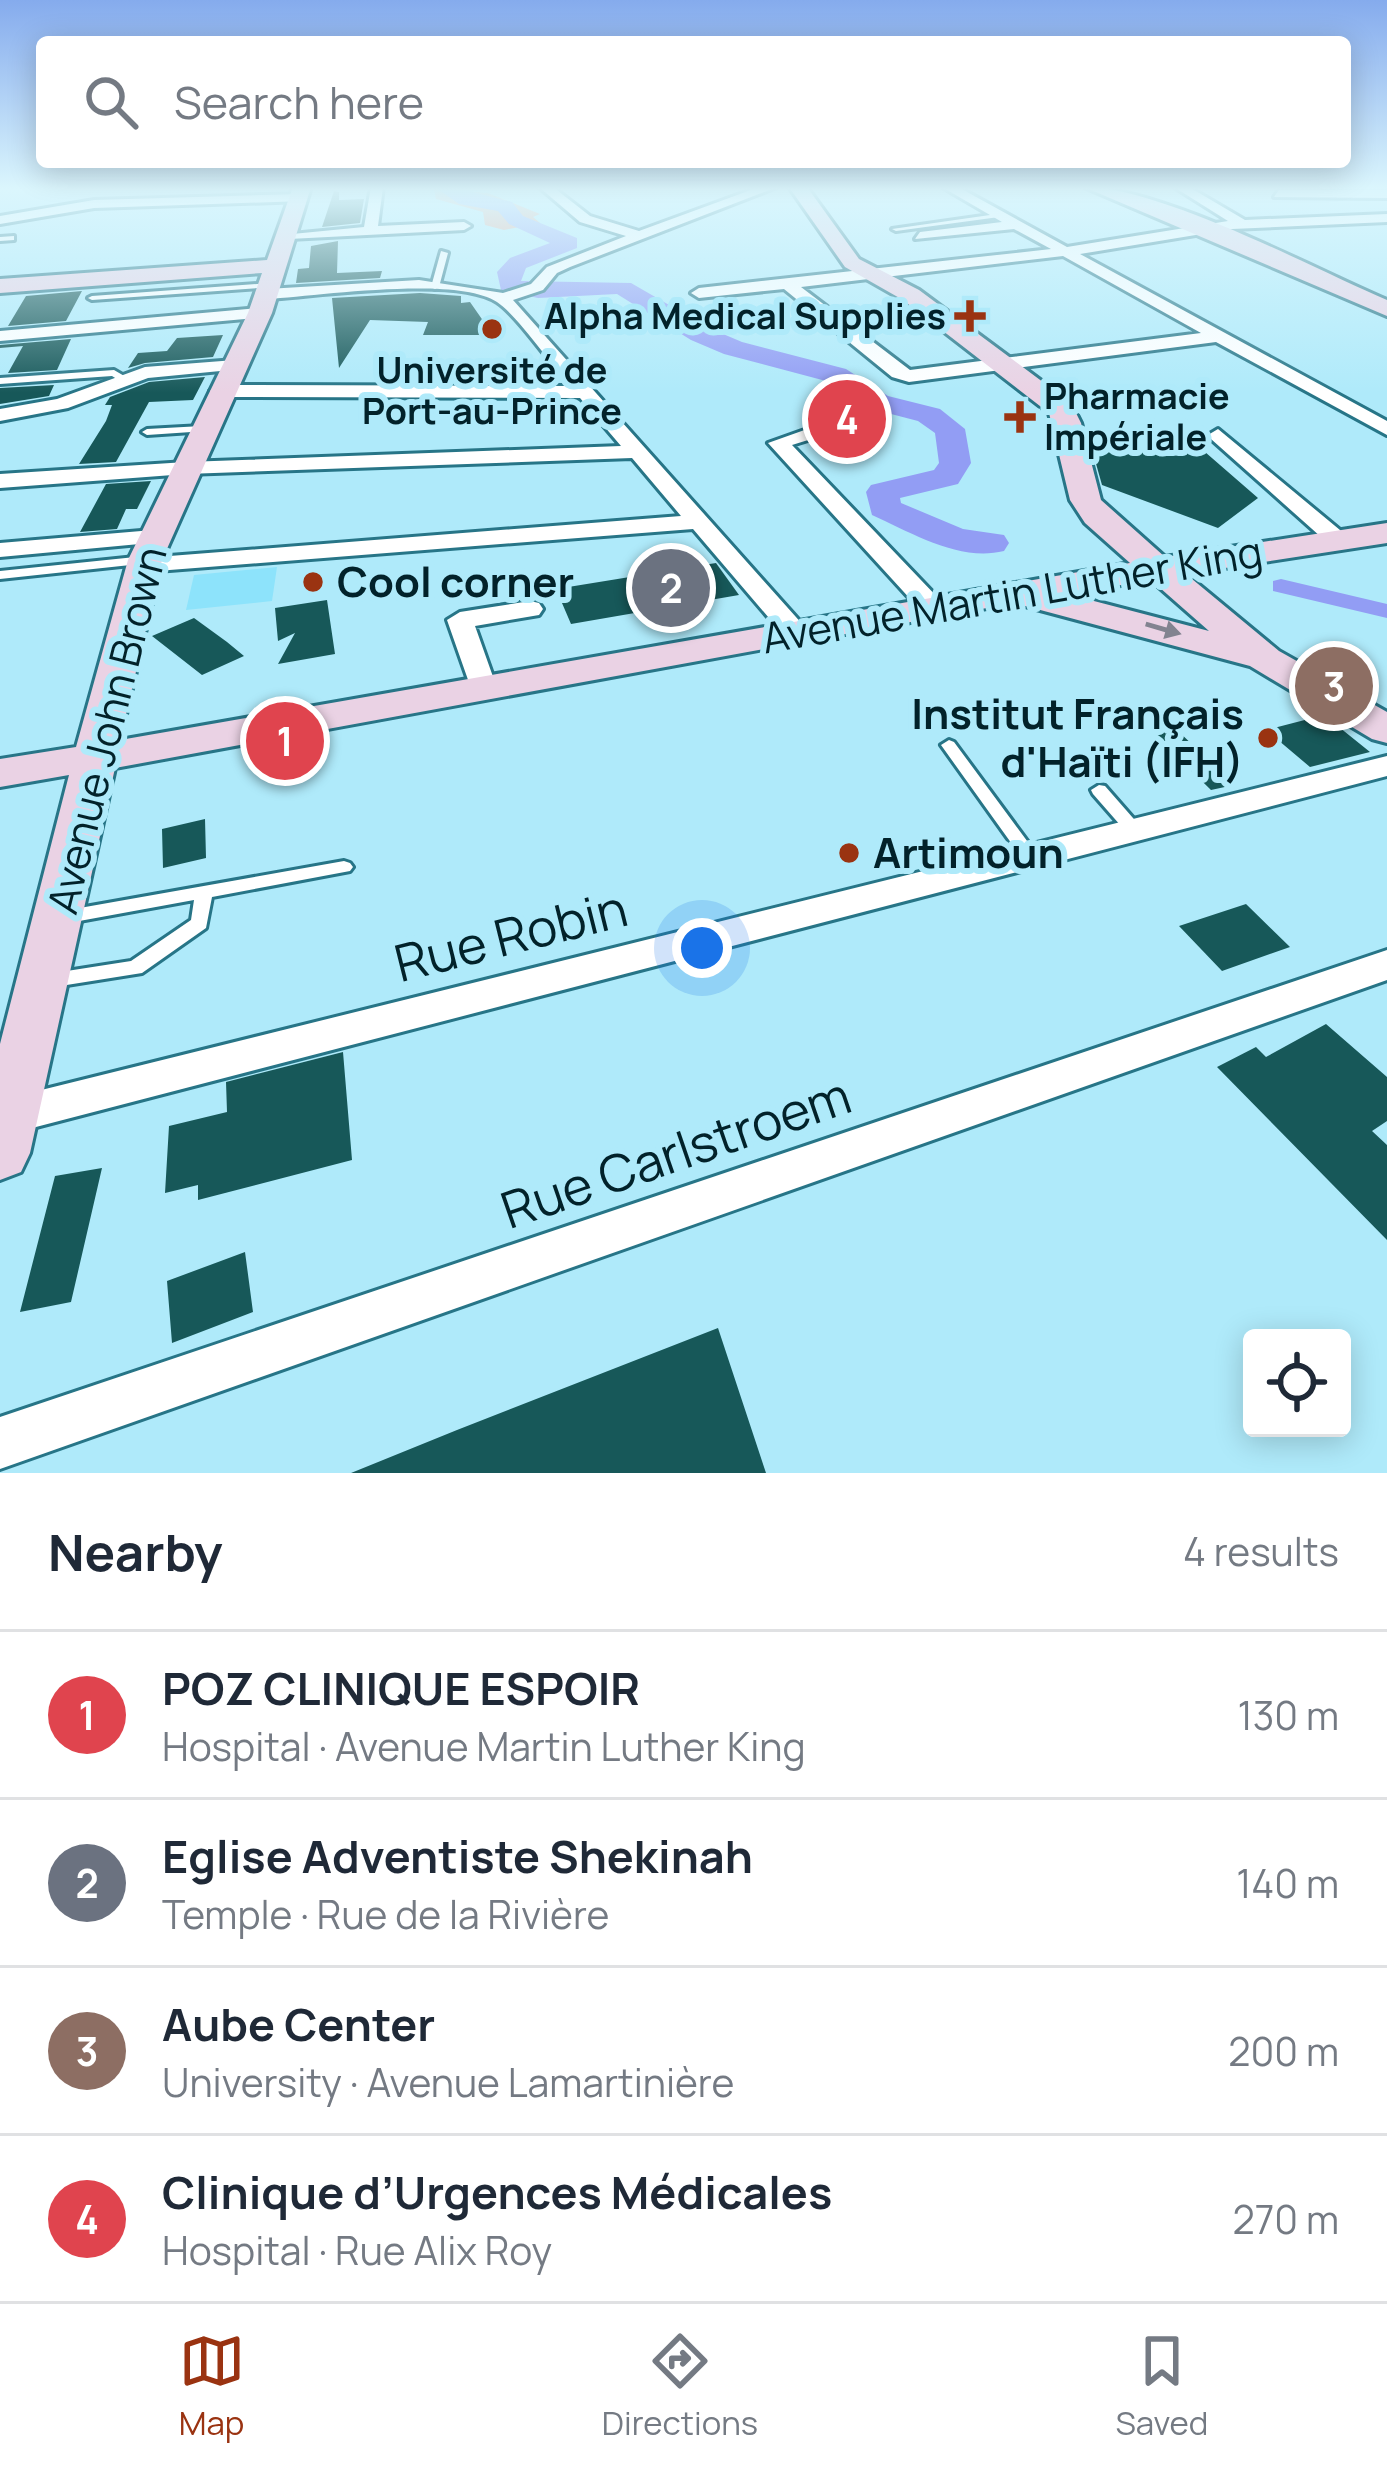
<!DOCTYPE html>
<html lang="en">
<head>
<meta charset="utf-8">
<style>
	body { margin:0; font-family:Manrope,sans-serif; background:#f2f2f3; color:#1f2937 }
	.controls { position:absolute; right:36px; bottom:36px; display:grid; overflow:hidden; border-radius:12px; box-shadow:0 6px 30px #0003 }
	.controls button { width:108px; height:108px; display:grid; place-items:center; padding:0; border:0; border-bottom:3px solid #e0e1e3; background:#fff; color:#1f2937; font:60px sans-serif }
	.you { position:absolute; left:702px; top:948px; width:42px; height:42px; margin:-30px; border:9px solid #fff; border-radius:50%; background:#1a73e8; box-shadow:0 0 0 18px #1a73e833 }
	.badge { display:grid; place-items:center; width:78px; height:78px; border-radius:50%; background:#9a3311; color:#fff; font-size:39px; font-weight:700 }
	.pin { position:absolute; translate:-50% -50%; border:6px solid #fff; box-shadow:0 3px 12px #0006 }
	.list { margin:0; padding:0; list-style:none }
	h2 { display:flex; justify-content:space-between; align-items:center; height:156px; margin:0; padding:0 48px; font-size:51px }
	h2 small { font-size:39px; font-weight:400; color:#747a83 }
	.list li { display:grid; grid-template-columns:78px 1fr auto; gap:36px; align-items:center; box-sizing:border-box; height:168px; padding:0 48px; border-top:3px solid #e0e1e3 }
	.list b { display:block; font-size:45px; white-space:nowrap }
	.list p { margin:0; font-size:39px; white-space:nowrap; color:#747a83 }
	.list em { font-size:39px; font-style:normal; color:#747a83 }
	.icon { flex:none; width:66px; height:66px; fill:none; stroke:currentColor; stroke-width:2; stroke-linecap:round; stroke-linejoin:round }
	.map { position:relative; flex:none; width:1387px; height:1473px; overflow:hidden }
	.search { position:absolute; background:#fff; box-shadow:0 6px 30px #0003; left:36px; right:36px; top:36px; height:132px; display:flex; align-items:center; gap:30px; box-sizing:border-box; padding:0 42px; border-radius:12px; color:#747a83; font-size:45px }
	.sheet { height:828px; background:#fff }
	nav { display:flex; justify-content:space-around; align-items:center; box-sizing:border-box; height:168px; border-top:3px solid #e0e1e3; background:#fff; font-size:33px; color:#747a83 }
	nav a { display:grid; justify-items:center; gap:6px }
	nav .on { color:#9a3311 }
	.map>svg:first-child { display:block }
	.built { fill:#8de3fb }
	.green { fill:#f0a38c }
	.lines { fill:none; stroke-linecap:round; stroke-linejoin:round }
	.canal { fill:#929df4; fill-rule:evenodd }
	.river { fill:#929df4; fill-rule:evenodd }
	.building { fill:#175859 }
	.lane-casing { stroke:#277587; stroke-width:6 }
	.street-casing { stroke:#277587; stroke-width:6 }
	.secondary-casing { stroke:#277587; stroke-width:6 }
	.lane { fill:#fff; fill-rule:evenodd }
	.street { fill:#fff; fill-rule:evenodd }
	.secondary { fill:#ead2e4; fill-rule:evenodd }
	.oneway { fill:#828390 }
	.poi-dot { fill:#9a3311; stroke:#afeafa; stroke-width:4.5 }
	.labels { text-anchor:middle; stroke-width:12; stroke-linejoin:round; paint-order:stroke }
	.far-poi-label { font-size:36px; font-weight:bold; fill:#02222a; stroke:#afeafa; text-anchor:end }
	.poi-label { font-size:42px; font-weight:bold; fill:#02222a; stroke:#afeafa; text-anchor:start }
	.street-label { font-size:42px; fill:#02222a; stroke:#afeafa }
	.near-street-label { font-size:51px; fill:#02222a; stroke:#afeafa }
</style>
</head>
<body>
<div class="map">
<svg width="1387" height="1473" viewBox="0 0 1387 1473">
	<rect width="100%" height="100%" fill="#afeafa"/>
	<path class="built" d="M277,567l-5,34 -86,9 8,-35z"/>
	<path class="green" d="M470,187l-12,4 30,2 52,21 -7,3 7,6 -36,7 -19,-5 -2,-13 -47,-13 -2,-10z"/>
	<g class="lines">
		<path class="canal" d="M1281,579l106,25v14l-114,-27v-10z"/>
		<path class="river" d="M435,187c26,0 51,9 77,15l11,14 54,22v10l-51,20 -5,13 110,2 78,45 33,14 104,27 42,27 52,13 25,20 6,34 -13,21 -58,14 1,5 62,26 41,6 5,8 -5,8c-45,11 -92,-18 -132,-36l-6,-23 5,-7 63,-15 5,-7 -4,-30 -17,-12 -50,-13 -42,-27 -102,-27 -33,-14 -74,-46 -79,4 -37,-8 -4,-18 13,-14 40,-15 -41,-19 -11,-13 -39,-7z"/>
	</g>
	<path class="building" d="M334,191l5,1v8l25,-1 -4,24 -38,4z
		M338,241l-1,32 45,-2 -2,7 -84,5 2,-14 11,-1 2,-22z
		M82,291l-16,30 -58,5 18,-30z
		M420,293l41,3v7l9,-1 23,33h-70l5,-13 -58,-2 -31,48 -7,-70z
		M223,335l-10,22 -68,6 -17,5 10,-15 29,-2 10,-13z
		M71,339l-14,31 -49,3 15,-27 -23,2v-3z
		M205,377l-12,23 -44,2 -33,60 -37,2 27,-43 6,-16h-7l5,-8 39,-15z
		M54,385l-5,11 -49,8v-16z
		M1182,432l76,66 -40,30 -116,-43 -9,-32 10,-1 -12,-12z
		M151,481l-14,28h-11l-9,20 -37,3 26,-48z
		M716,563l23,32 -168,29 -15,-35z
		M327,600l8,54 -57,10 17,-31 -17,8 -3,-33z
		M194,618l33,24 17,14 -42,19 -50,-39z
		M1324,715l46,37 -60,15 -44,-37z
		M1173,726l61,59 -23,5 -60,-59z
		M205,819l1,39 -43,10 -1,-39z
		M1246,904l44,43 -68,24 -43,-45z
		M1326,1024l61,53v44l-15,10 15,14v95l-170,-173 39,-20 10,10z
		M343,1052l9,108 -154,40v-15l-33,8 4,-67 58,-14 -1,-30z
		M102,1168l-31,134 -51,10 35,-136z
		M245,1252l8,60 -81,31 -5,-62z
		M718,1328l48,145h-415l106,-43z"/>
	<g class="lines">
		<g class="lane-casing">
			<path id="lane" d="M997,214l2,3 -103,14 -4,-2z
				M14,236v4l-14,1v-4z
				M441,251l7,2 -9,34 -4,2 -4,-2z
				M270,283h3v4l-181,13 -4,-2 4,-2z
				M114,370l12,7v4h-6l-8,-5 -112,8v-6z
				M202,426l4,1v4l-59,4 -5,-3 5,-3z
				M145,556l6,4 -2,3 -149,16v-8z
				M949,740l5,2 82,111 2,4 -2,4h-12l-83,-116z
				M1099,785l6,1 35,40 2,4 -2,4h-12l-35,-40 -2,-4z
				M344,861l6,2 3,4 -3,4 -138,26 -6,31 -64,45 -88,14 -7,-2 -2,-5 2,-5 7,-2 77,-12 60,-41 3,-20 -131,24 -6,-2 -3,-5 3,-5z"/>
		</g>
		<g class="street-casing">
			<path id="street" d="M371,187h12l-5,39 86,-4 7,4 -7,4 -175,9 -7,-4 82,-8z
				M539,187h14l37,29 49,15 120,-44h18l-207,80 -13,6 -14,17 -30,10 291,326 4,6 -4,6h-18l-93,-109 -549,43 -12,-7 12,-7 537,-42 -49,-58 -446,16 -186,14v-14l186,-12 435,-16 -41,-48 -360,-1 -10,-6 10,-6 350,1c-18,-20 -53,-71 -73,-84 -40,-27 -180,-6 -230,-3l-8,-5 8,-5 152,-9 84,13 28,-9 16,-17 79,-31 -46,-14z
				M942,187h16l109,60 161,-26 -54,-34h15l56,33 142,-6v8l-155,7 -152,25 307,167v14l-171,-93 -307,40 -17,-5 -108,-88 -85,9 -8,-5 8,-5 352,-39 -37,-20 -99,10 5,-7 82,-10zM1063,256l138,77 -291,37 -109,-83z
				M1279,190h108v8l-113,-1z
				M299,194l5,7 -210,7 -94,16v-8l94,-16z
				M260,308l6,1v8l-266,24v-10z
				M235,360l6,1v8l-93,9 -80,30 -68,13v-12l57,-10 88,-32z
				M827,422l10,6 -3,4 -42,13 149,156 4,6 -4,6h-18l-155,-170z
				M1218,429l128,106v10h-16l-119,-106 -3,-4z
				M153,530l12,7 -4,5 -161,15v-14z
				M530,601l9,2 4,6 -4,6 -64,11 22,62 -4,6h-20l-26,-74 13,-8z
				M1387,756v20l-1378,358 -9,-3v-30l9,-3z
				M1387,950v30l-1387,489v-52z"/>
		</g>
		<g class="secondary-casing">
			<path id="secondary" d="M293,187h18l-39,126 -110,247 -42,180 1010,-177 -45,-40 -15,-23 -21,-87 -146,-113 -58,-33 -56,-80h18l52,72 60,31 152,113 10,20 20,77 64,57 222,-34v20l-201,31 93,77 108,61v31l-15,-4 -122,-73 -236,-63 -899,165 -85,385 -9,19 -21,8v-136l69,-269 -69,12v-28l76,-12 52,-187 120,-247 14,-40 -262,20v-14l267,-19zM1151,580l58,51 -142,-37z
				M1084,187c77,0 228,81 303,113v16z"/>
		</g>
		<use href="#lane" class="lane"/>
		<use href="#street" class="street"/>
		<use href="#secondary" class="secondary"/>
	</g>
	<defs><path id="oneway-solid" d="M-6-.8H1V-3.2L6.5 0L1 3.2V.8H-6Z" transform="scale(3)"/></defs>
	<use class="oneway" href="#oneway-solid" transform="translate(1163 629) rotate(16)"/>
	<linearGradient id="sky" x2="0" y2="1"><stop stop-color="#85abed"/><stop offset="0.48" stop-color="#dbf6fd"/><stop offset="1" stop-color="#dbf6fd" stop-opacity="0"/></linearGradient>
	<rect width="1387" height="393" fill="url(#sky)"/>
	<g class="poi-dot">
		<path d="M964 298h12v12h12v12h-12v12h-12v-12h-12v-12h12z"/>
		<circle cx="492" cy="329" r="12"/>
		<path d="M1014 399h12v12h12v12h-12v12h-12v-12h-12v-12h12z"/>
		<circle cx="313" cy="582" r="12"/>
		<circle cx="1268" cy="738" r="12"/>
		<circle cx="849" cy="853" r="12"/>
	</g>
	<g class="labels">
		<g class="far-poi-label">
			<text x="946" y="329">Alpha Medical Supplies</text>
			<text x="492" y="383" text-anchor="middle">Université de<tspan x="492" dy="41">Port-au-Prince</tspan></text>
			<text x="1044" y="409" text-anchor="start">Pharmacie<tspan x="1044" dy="41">Impériale</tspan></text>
		</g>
		<g class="poi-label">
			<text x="337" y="597">Cool corner</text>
			<text x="1244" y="729" text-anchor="end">Institut Français<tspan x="1244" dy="48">d'Haïti (IFH)</tspan></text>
			<text x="873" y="868">Artimoun</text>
		</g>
		<g class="street-label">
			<text transform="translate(1012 595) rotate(-10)" y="15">Avenue Martin Luther King</text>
			<text transform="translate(107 730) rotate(-76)" y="15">Avenue John Brown</text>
		</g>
		<g class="near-street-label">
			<text transform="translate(511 936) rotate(-14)" y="18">Rue Robin</text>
			<text transform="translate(676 1153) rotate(-19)" y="18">Rue Carlstroem</text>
		</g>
	</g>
</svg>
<div class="controls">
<button><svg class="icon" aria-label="locate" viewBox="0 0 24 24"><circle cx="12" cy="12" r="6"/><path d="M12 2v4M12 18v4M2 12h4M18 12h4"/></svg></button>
</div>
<div class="you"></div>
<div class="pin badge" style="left:285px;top:741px;background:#e0444e">1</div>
<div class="pin badge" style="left:671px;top:588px;background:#6b7280">2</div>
<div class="pin badge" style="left:1334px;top:686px;background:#8d6e63">3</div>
<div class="pin badge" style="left:847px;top:419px;background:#e0444e">4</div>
<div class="search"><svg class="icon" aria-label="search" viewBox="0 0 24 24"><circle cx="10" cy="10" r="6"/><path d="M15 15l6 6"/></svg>Search here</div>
</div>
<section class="sheet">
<h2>Nearby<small>4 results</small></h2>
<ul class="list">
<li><span class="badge" style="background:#e0444e">1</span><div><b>POZ CLINIQUE ESPOIR</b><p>Hospital · Avenue Martin Luther King</p></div><em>130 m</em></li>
<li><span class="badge" style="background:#6b7280">2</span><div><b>Eglise Adventiste Shekinah</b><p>Temple · Rue de la Rivière</p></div><em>140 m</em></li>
<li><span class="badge" style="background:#8d6e63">3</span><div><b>Aube Center</b><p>University · Avenue Lamartinière</p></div><em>200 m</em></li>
<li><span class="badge" style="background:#e0444e">4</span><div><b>Clinique d’Urgences Médicales</b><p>Hospital · Rue Alix Roy</p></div><em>270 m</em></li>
</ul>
</section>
<nav>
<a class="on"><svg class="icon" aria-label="map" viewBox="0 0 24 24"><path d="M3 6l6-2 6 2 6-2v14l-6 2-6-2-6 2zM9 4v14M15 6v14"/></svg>Map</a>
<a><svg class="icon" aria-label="directions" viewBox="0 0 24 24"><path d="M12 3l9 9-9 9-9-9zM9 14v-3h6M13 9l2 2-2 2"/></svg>Directions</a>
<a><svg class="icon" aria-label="saved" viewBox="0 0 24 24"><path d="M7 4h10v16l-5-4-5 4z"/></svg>Saved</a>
</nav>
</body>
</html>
